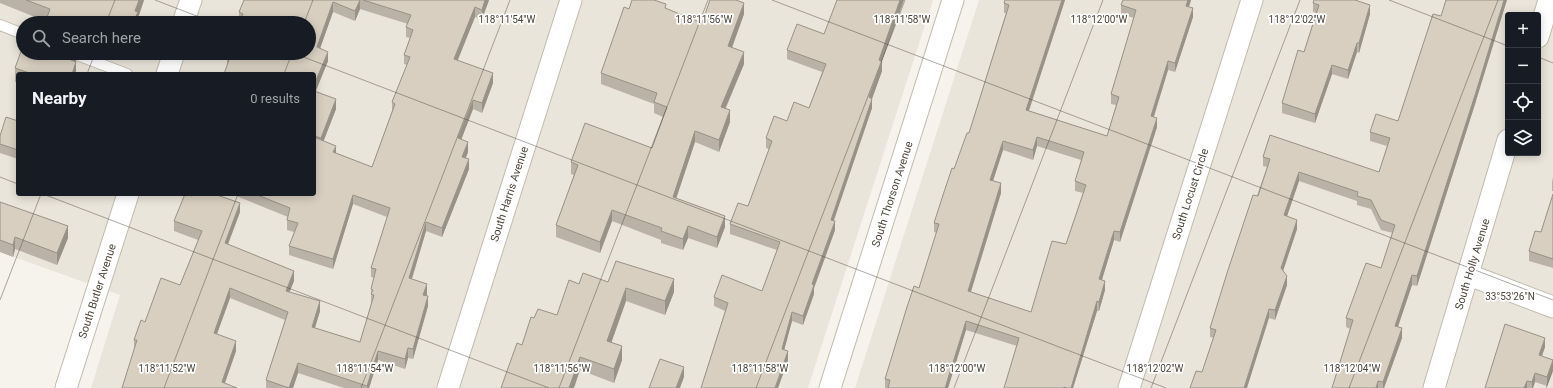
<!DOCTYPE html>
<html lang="en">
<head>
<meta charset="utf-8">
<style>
	body { margin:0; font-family:Roboto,sans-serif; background:#20242c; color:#f1f3f6 }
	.controls { position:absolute; right:12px; top:12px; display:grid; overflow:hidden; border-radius:4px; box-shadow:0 2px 10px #0003 }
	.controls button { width:36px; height:36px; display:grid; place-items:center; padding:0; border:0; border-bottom:1px solid #363941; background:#171b24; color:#f1f3f6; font:20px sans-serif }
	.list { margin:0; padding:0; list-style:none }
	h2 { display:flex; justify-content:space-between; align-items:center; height:52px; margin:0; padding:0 16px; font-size:17px }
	h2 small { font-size:13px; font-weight:400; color:#9ea1a6 }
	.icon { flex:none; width:22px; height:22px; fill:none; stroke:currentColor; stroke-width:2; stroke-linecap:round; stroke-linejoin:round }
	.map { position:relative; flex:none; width:1553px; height:388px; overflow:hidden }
	.search { position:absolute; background:#171b24; box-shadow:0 2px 10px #0003; left:16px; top:16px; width:300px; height:44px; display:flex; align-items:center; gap:10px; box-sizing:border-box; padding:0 14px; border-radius:22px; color:#9ea1a6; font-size:15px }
	.panel { position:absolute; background:#171b24; box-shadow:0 2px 10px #0003; left:16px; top:72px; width:300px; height:124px; border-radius:4px }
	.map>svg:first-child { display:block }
	.residential { fill:#eae5da; fill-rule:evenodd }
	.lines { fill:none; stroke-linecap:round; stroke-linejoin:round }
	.lane-casing { stroke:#c2bbae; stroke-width:12 }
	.street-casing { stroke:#c2bbae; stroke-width:23 }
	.lane { stroke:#fff; stroke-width:10 }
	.street { stroke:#fff; stroke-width:21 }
	.wall { fill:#bab2a6; fill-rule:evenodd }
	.shaded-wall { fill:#979187 }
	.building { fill:#d8cfc1; stroke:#979187; fill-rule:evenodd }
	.ticks { fill:none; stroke:#4b4439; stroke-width:1; stroke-opacity:0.45 }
	.labels { text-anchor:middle; stroke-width:3.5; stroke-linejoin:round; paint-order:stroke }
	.street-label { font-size:11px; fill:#4b4439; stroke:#fff }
	.ticks-label { font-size:10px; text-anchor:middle; fill:#4b4439; stroke:#fff; stroke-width:3.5; stroke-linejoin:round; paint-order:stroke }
</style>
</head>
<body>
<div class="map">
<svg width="1553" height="388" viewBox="0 0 1553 388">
	<rect width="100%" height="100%" fill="#f6f3ec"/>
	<path class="residential" d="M0,0h933l-125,388h-717l29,-93 -120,-43zM23,23h286v30h-286zM18,74h296v120h-296z
		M979,0h574v388h-698zM1508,15h30v138h-30z"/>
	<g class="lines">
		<g class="lane-casing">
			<path id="lane" d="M0,25l23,9
				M72,53l55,21"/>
		</g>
		<g class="street-casing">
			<path id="street" d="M183,23l8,-23
				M1538,37l11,-37
				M167,74l7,-21
				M1469,275l84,32
				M66,388l62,-194
				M448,388l123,-388
				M830,388l123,-388
				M1129,388l123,-388
				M1434,388l74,-248"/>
		</g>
		<use href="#lane" class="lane"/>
		<use href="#street" class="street"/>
	</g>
	<path class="wall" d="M0,0h144l-6,18v5l-93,-2 -45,-18z
		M244,0h245l-7,19 -7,-2 -17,43 35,23 -11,30 -9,-4 -12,31 7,12 -2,6 3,11 -27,68 -16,-6 -14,48 15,15 -1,1 2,11 -15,53 -5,-1 -3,11 -27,-9 -9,28h-25l-46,-15 -5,15h-27v-8l19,-60 -55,-22 -13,36 19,17 -11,32 -91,-34v-9l11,-18 35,-37 18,-45 -24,-9v-10l66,-9 -12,32 66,37 -5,11 31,19 -5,17 45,14 11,-38v-15l3,-11 -3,-1v-9l16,-51 -34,-13 -20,65 -44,-14v-9l5,-14 -7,-2v-10l1,-3 -54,-22v-1h80v-120l-87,-11v-10l12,-31v-10zM360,9l48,15 -2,3v10l4,1 -6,17v9l3,1 -15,37v9l-20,56 -36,-14 -13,-12 13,-32 -20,-18 12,-30 -8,-13 13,-36 22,9z
		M904,0l-22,61v10l-10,28v9l-39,113 2,9 -21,58v6l-11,31 -11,-4 -8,29 4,10 -10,28h-77l24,-77 -11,-5v-9l48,-6 15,-41 -47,-16v-10l18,-18 21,-57 -3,-1v-10l21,-17 22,-13 13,-36 -35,-13v-9z
		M1005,0h60l-36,111 78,25 9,-31 -5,-1v-10l23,-76 -13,-4v-9l2,-5h68l-2,7 4,10 -18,55 -7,-2 -14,47 3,10 -37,115 -6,-2 -12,40 3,10 -6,21h-2l-24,77h-69l13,-42 -51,-16 -18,58h-63v-9l34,-91 18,-55 -3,-1v-9l35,-90 37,-120h-2v-10zM1037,146l44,14 -6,21v10l8,2 -17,51 -35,68 -60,-20 30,-99 -8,-12 10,-31 30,10z
		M1313,3l57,11 -11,39 -2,-1 -9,27 -16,-5 -17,49 -33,-10v-10l22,-51 12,-39 -3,-1z
		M629,9h37l36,14 42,-9 -12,34 12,16 -18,44 4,14 -11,30 -24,-10 -19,56 49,29 -8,21 -29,-10 -5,12 -22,-7v-3l-49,-19 -12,32 -44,-16v-12l18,-50 -3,-1v-12l81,-14 11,-31 -9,-4v-9l-53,-20v-11z
		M76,53l-1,9 1,12h-58v9l-3,-1v-14z
		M120,53h7l-1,2z
		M1476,101l-59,185 -5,-1 -14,42 4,11 -18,50h-52l18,-59 -4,-2v-9l35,-50 12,-35 -12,-3 -10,-21 -14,-4v-4l-58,-20 -12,35 10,13 -14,42 4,14 -12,35 -6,-2 -67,54 12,-34 -4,-1v-9l57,-161 -4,-1v-9l116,15 8,-26 -17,-5v-9l28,-11z
		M18,121v38l-18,-6v-17z
		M1553,177v14h-1v-9z
		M1553,194v74l-24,-7v-10l12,-19z
		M0,202l68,36 -11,27 -42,-16 -2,8 -13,-5z
		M608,282l66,10 -9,23 -39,-14 -15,41 11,18 -8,23 -34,-13 -58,-25 12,-27 23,-3 22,-31z
		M1545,347l-3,9 11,13 -6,17 -12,-4 -2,6h-48z"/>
	<path class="shaded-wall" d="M139,0h5l-6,18v5h-5l2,-12z
		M360,0v9l-5,12v-10z
		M485,0h4l-7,19v-9z
		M900,0h4l-25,69v-9z
		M1062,0h3l-39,119v-9z
		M1188,0h3l-5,15v-9z
		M1504,0h3l-31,101 -59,185v-10z
		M333,2v10l-16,45v-10z
		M744,3v11l-16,44v-12z
		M1370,5v9l-11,39v-10z
		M475,7v10l-21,52v-10z
		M1193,8v9l-18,55v-9z
		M1357,43v9l-9,27v-9z
		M328,52v9l-14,34v-10z
		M744,52v12l-23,54v-11z
		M74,53h2v8l-5,13v-14z
		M1168,61v9l-17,55v-9z
		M76,62v12h-4z
		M882,62v9l-13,36v-10z
		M1332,65v9l-17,49v-9z
		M493,73v10l-11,30v-10z
		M336,99v10l-15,39v-10z
		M872,99v9l-41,121v-9z
		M473,100v9l-15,39v-10z
		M730,110v12l-11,30v-12z
		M1157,118v9l-37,115v-10z
		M695,131v11l-22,66v-11z
		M1037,137v9l-4,14v-10z
		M1003,141v9l-13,40v-10z
		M468,142v10l-6,15v-10z
		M336,146v10l-3,-4z
		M469,159v10l-27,68v-9z
		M1299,172v9l-15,44v-10z
		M1001,183v10l-33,108v-10z
		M353,195v9l-20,65v-10z
		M240,203v9l-15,40v-9z
		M612,210v11l-12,32v-11z
		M725,216v11l-8,21v-11z
		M1297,220v9l-16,48v-9z
		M835,221v9l-21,58v6l-11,31v-9l9,-32z
		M426,222v9l-17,57v-10z
		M68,226v12l-11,27v-12z
		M688,226v12l-5,12v-11z
		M1114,231v9l-15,49v-10z
		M15,237v12l-2,8v-12z
		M294,271v10l-8,20v-10z
		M1412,275v10l-17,50v-9z
		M1287,276v9l-12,35v-10z
		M674,279v13l-9,23v-14z
		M1105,281v9l-6,21v-9z
		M427,284v10l-4,10v-9z
		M230,288v10l-16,44v-9z
		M626,288v13l-19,54v-14z
		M428,296v10l-15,53v-10z
		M320,301v10l-8,26v-10z
		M1097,301v10l-24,77h-2z
		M1269,309v9l-22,70h-3z
		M792,312v9l-10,37v-9z
		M966,321v9l-18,58h-3z
		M1402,328v10l-18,50h-1v-6z
		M1545,338v9l-6,17v-9z
		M236,341v10l-13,37 -1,-6z
		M622,346v14l-8,23v-14z
		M408,348v10l-3,11v-10z
		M378,351v9l-9,28h-2v-2z
		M788,351v9l-10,28h-3z
		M580,357v13l-6,18h-5z
		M1553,360v9l-6,17v-9z
		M298,363v10l-5,15h-4z
		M684,367v10l-4,11h-4z
		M1535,373v9l-2,6h-1v-6z
		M1378,381v7h-2z
		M1527,381v7h-3z"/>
	<path class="building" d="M26,0h113l-4,11 3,1 -5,11h-88l5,-14z
		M244,0h116l-5,11 -22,-9 -16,45 11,5 -14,33v-11h-90l7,-20 -4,-1h82v-30h-70l4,-9 -4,-2z
		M363,0h122l-3,10 -7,-3 -21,52 39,14 -11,30 -9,-3 -15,38 10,4 -6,15 7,2 -27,69 -16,-6 -17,56 18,6 -4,11 5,1 -15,53 -5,-1 -3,11 -27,-8 -11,35 -69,-23 -9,25 -23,-8 22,-68 -58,-24 -16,45 22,8 -14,41 15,6h-115l15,-48h-3l7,-20 4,2 16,-44 19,7 22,-54 -28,-10 11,-27h2l5,2 1,-2h21l26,9 -15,40 69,28 -8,20 34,10 -8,26 48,15 14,-47 -3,-1 2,-4 -2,-1 5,-20 -5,-1 19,-60 -37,-13 -20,64 -44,-13 9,-23 -11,-3 3,-12 -35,-14h59v-57l22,9 -3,6 39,15 23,-63 -3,-2 18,-45 -6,-2 9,-25 -7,-3 5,-12z
		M632,0h22l12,4 -1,4 37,15 8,-23h26l8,3 -16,43 16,6 -23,55 9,3 -11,30 -24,-9 -22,66 52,19 -8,21 -29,-11 -5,13 -22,-8 1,-3 -50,-18 -12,32 -44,-17 22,-60 -7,-3 14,-39 67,25 15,-41 -13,-5 3,-9 -56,-20 23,-66 5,2z
		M837,0h63l-21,60 3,2 -13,35 3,2 -41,121 4,1 -23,63 2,1 -11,31 -11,-4 -10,37 6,2 -13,37h-74l27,-85 -14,-6 8,-22 40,16 18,-49 -50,-18 8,-21 10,3 24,-65 -6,-3 8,-22 13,5 7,-19 15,6 17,-44 -39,-14 10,-26 27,10z
		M1005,0h57l-36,110 81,26 12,-39 -8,-3 25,-84 -15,-5 2,-5h65l-2,6 7,2 -18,55 -7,-2 -17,55 6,2 -37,114 -6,-1 -15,48 6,2 -6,21 -2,-1 -26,87h-4l-3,-1v1h-60l15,-50 -53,-17 -21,67h-57l2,-8 -5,-1 22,-72 7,-21 5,2 20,-64 -5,-1 10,-31 8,-24 2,1 13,-36h2l40,-128 -5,-2zM1037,137l47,15 -9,29 11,4 -20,59 -14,-3 -21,71 -63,-21 33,-108 -11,-3 13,-39 30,9z
		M1314,0h41l15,5 -11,38h-2l-9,27 -16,-5 -17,49 -33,-11 16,-53 6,2 15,-47 -6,-2z
		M1446,0h58l-28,92 -59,184 -5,-1 -17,51 7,2 -19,54 -5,-1 -2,7h-44l21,-68 -7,-2 20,-55 15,5 14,-43 -14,-5 -10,-20 -14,-4 1,-4 -59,-20 -15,43 13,5 -16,48 6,8 -12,34 -6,-1 -25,79h-54l6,-17 6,1 14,-42 -6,-2 18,-58 25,-75 5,1 12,-37 -7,-2 7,-22 109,37 11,-34 -20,-6 6,-18 22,7 35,-107 8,2z
		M23,46v7h51l-3,7 5,2 -4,12h1h-41l-17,-6z
		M314,91l22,8 -15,39 -7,-2z
		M6,117l12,4v29l-18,-6v-8z
		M1553,194v65l-24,-8 6,-20 6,1z
		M0,202l68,24 -11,27 -42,-16 -2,8 -13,-5z
		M616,261l58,18 -9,22 -39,-13 -19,53 15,5 -8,23 -34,-12 -11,31h-68l16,-45 5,2 9,-28 3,1 4,-9 19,6 12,-35 10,4 4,-11 25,9z
		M1505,324l40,14 -6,17 14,5 -6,17 -12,-4 -3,9 -5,-1 -3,7h-39z
		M660,359l24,8 -8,21h-27z"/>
	<path class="ticks" d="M155,0l60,23M772,0l781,300M1389,0l119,46M106,23l9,-23M304,23l9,-23M293,53l873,335M1538,57l15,6M87,74l8,-21M284,74l8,-21M0,177l18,7M43,194l506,194M0,300l41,-106M164,388l74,-194M361,388l149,-388M559,388l149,-388M756,388l149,-388M954,388l149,-388M1151,388l149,-388M1349,388l149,-388M1546,388l7,-18"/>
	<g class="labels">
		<g class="street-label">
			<text transform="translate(509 194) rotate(-72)" y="4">South Harris Avenue</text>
			<text transform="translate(892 194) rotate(-72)" y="4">South Thorson Avenue</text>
			<text transform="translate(1190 194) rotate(-72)" y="4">South Locust Circle</text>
			<text transform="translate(1472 264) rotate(-73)" y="4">South Holly Avenue</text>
			<text transform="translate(97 291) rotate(-72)" y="4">South Butler Avenue</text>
		</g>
	</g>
	<g class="ticks-label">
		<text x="704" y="23">118°11'56"W</text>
		<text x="1099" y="23">118°12'00"W</text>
		<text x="507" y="23">118°11'54"W</text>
		<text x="902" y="23">118°11'58"W</text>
		<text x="1297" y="23">118°12'02"W</text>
		<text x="1510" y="300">33°53'26"N</text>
		<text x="167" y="372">118°11'52"W</text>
		<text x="365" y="372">118°11'54"W</text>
		<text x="562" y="372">118°11'56"W</text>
		<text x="760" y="372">118°11'58"W</text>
		<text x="957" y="372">118°12'00"W</text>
		<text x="1155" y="372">118°12'02"W</text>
		<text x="1352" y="372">118°12'04"W</text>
	</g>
</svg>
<div class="controls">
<button>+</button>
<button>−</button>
<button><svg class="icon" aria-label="locate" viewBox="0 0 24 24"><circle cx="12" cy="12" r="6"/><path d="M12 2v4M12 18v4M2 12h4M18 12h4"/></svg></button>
<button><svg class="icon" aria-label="layers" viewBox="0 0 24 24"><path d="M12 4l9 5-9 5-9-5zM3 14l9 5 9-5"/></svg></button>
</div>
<div class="search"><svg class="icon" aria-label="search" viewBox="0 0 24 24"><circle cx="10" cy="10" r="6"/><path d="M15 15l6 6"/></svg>Search here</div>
<section class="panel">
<h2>Nearby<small>0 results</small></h2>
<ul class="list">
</ul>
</section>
</div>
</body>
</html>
